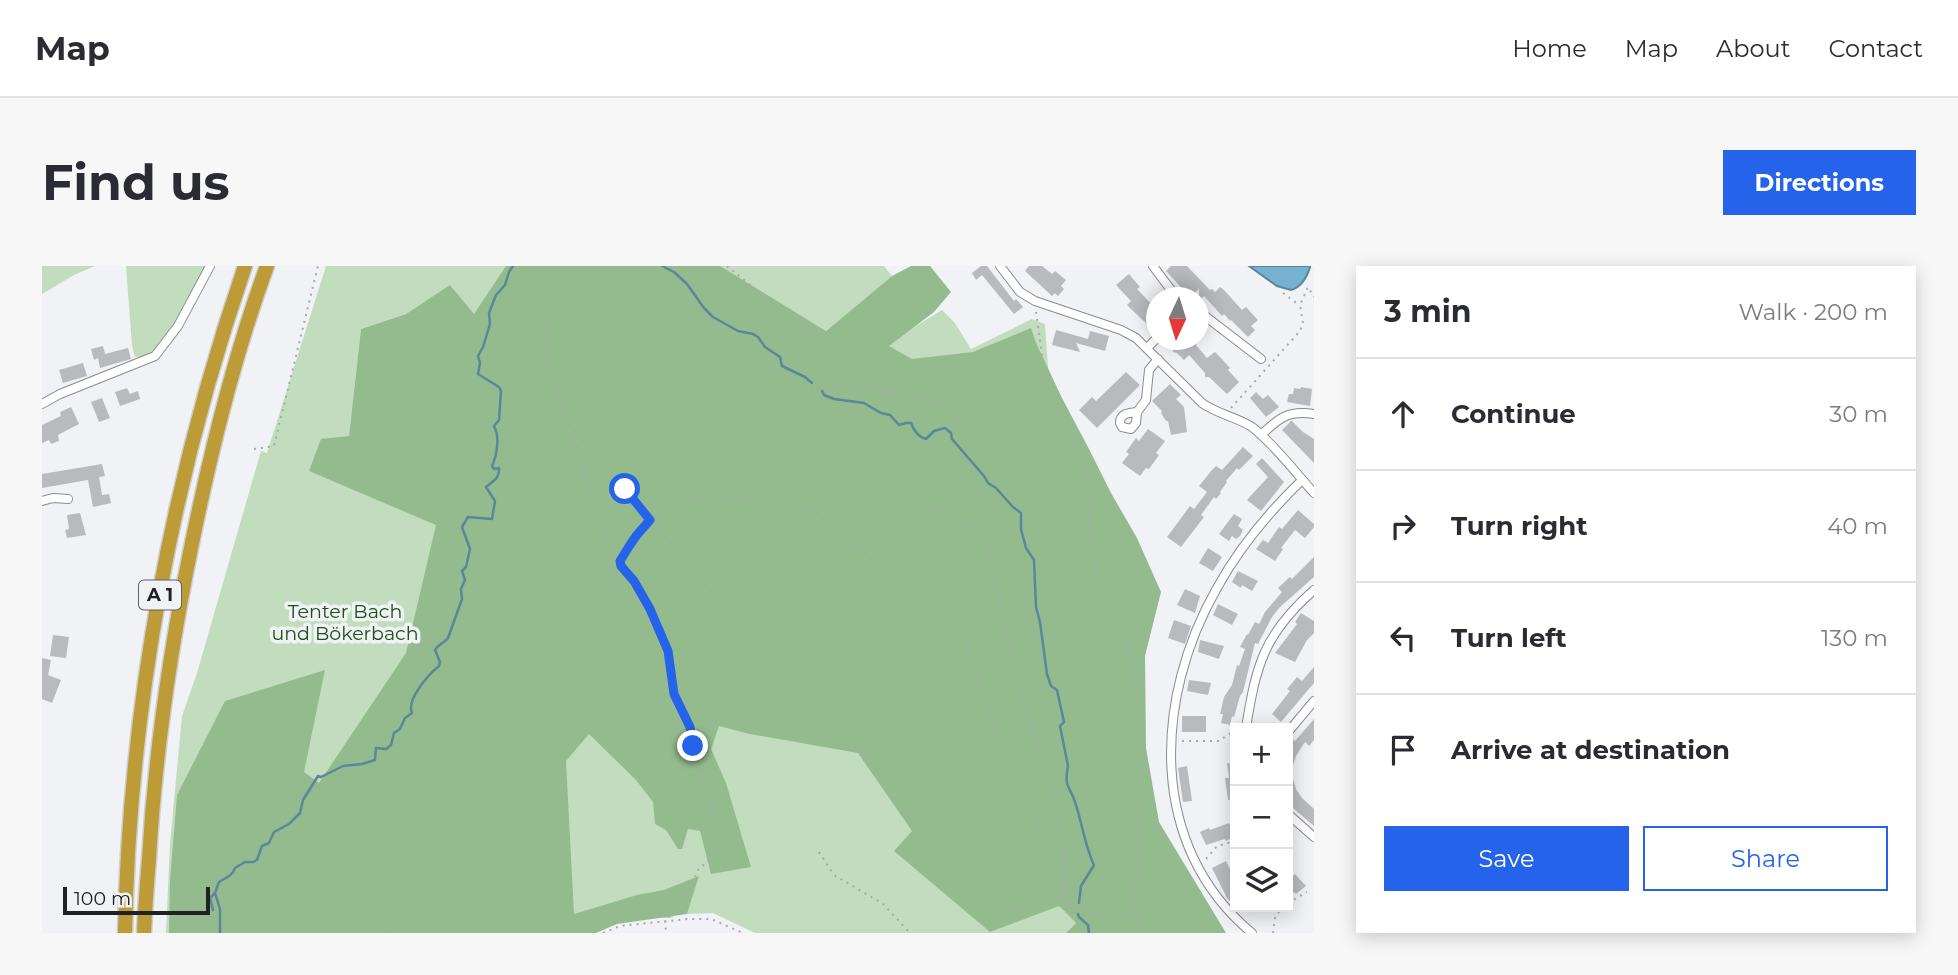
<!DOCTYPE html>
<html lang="en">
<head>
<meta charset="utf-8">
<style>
	body { margin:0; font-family:Montserrat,sans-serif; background:#f7f7f7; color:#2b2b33 }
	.controls { position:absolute; right:21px; bottom:21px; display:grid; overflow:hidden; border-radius:0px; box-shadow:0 4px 18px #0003 }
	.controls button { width:63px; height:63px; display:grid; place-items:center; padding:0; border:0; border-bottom:2px solid #e1e1e2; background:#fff; color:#2b2b33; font:35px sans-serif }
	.compass { position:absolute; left:1104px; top:21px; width:63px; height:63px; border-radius:50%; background:#fff; box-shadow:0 4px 18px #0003; rotate:184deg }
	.scale { position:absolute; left:21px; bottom:18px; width:147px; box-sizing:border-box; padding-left:7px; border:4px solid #202122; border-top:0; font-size:19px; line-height:24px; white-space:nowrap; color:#202122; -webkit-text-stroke:5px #f0f2f5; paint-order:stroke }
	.stop { position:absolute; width:21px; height:21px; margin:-16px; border:5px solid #2563eb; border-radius:50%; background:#fff }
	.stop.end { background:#2563eb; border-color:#fff; box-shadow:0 2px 7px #0008 }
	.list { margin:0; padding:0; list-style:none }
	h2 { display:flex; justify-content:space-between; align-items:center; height:91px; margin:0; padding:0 28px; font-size:30px }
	h2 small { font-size:23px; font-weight:400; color:#7c7c81 }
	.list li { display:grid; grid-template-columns:46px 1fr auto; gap:21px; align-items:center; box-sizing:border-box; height:112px; padding:0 28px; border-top:2px solid #e1e1e2 }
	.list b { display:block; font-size:26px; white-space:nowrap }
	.list em { font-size:23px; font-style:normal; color:#7c7c81 }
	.actions { display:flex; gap:14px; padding:21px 28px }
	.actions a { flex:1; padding:16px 0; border:2px solid #2563eb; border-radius:0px; text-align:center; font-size:24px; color:#2563eb }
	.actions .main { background:#2563eb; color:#fff }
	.icon { flex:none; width:38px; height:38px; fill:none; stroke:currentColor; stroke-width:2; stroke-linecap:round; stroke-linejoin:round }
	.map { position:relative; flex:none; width:1272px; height:667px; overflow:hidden; border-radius:0px }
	header { display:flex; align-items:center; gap:42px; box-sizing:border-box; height:98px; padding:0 35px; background:#fff; border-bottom:2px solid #e1e1e2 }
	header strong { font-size:33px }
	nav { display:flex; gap:38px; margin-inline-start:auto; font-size:24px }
	.intro { display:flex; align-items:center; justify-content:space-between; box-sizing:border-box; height:168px; padding:0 42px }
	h1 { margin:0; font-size:49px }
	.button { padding:18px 32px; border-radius:0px; background:#2563eb; color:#fff; font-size:24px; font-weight:700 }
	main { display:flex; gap:42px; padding:0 42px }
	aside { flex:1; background:#fff; border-radius:0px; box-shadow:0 4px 18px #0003 }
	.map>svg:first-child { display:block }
	.green { fill:#c1ddbd; fill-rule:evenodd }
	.forest { fill:#94bb8e }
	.water { fill:#76b1d1; stroke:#5c869c; stroke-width:2 }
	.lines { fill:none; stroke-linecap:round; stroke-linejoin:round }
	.stream { stroke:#5c869c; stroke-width:2.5 }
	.building { fill:#b8babd }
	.street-casing { stroke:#8a8b8e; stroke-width:10 }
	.highway-casing { stroke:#cecece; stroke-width:17 }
	.path { stroke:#a6a8aa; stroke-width:2; stroke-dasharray:2 5; stroke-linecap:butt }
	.street { stroke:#fff; stroke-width:8 }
	.highway { stroke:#bd9b37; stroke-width:14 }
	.route { stroke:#2563eb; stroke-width:9 }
	.labels { text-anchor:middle; stroke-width:7; stroke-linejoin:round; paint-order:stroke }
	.shield { fill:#f0f2f5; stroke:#5e6061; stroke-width:2 }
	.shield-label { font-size:18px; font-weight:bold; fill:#202122 }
	.park-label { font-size:19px; fill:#1c5216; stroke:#f0f2f5 }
</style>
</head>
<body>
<header>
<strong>Map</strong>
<nav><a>Home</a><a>Map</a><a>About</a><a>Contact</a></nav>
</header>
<div class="intro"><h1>Find us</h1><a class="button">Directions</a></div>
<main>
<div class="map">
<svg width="1272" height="667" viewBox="0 0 1272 667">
	<rect width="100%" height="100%" fill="#f0f2f5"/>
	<path class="green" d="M0,0h53l-21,9 -32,19z
		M84,0h83l-6,14 -48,76 -20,1 -3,-11z
		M284,0h245l-47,246 -283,421h-75l4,-90 12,-127 15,-43 64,-222 6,2zM384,35l13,221 -90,-86 12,-107 45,-15z
		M595,0h247l8,10 -66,55 -48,-29 73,64 91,-56 13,13 16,26 61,-30 13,5 4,57 11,526 16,16 -10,10h-311l-42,-20 -26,1 10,-33h-2l-23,37h-35l-71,15 -7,-212z"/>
	<path class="forest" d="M464,0h214l106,65 66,-55 19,-10h19l21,26 -17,20 -45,34 23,13 61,-7 58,-24 5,15 26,55 27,51 22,44 26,45 24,54 -16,64 1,92 13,74 67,111h-160l10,-10 -17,-17 -69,26 -96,-81 18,-20 -54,-78 -108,-19 -31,-8 -8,23 15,34 25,84 -40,7 -11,-43 -12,-2 -6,20h-4l-12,-19 -11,-6 -2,-22 -17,-22 -47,-46 -23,27 8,153 63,-19 27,-5 35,-14 -12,38 -70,10 -21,9h-427l1,-53 7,-85 48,-94 100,-31 -21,102 15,11 87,-130 30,-128 -127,-54 12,-32 28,-3 12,-107 45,-15 44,-29 24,29z"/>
	<path class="water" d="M1207,0h61v1c-3,10 -8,20 -19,23l-14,-4z"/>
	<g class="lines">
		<path class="stream" d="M620,0l12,6 13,12 17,24 9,9 25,14 15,3 5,3 7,10 15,10 2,9 23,11 7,6
			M780,125l2,4 10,4 30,4 17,10 9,2 9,10 7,-2h5c3,8 7,14 15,16l8,-8 11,-3 6,5 1,6 32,37 4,7 8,5 17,19 8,6v16l5,19 8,12 2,47 4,15 7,52 4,12 6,4 7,32 -4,4 8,40c-1,5 -2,11 -1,17 1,5 5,10 7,16 8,22 10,45 20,66l-13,21 -2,17
			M171,644l-3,-12 5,-5
			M1036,648l1,3 9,8 1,8
			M178,667v-24l-5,-16 4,-11c6,-4 14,-6 16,-14l10,-6h8l4,-2 5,-14 7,-3 5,-11 15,-8 11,-11 3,-13 15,-24 3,1 22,-11 19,-2 13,-4 1,-12 10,1 5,-4 3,-12 6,-4 5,-11 7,-5c-6,-13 16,-38 27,-47l1,-4 -5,-12c3,-6 10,-7 13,-12l14,-39 -1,-10 4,-9 -3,-9 4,-4 4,-18 -8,-22 6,-10 24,2 3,-18 -9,-14c7,-6 14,-9 13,-19l-5,1 -2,-3c5,-11 8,-29 2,-40l5,-6 2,-29 -2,-4 -21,-13 2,-11 -2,-7 5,-9 7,-23 -1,-11 7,-18 9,-10 4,-13 4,-6"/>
	</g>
	<path class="building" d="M939,0h6l27,35 2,-2 7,8 -9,7 -32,-39 -6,5 -4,-7z
		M987,0h13l10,8 3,-3 11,9 -5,6 3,3 -6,7 -3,-3 -3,3 -27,-25z
		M1129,0h16l23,24 2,-1 3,3 5,-5 4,3 18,20 4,-3 12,13 -7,6 4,4 -7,7 -17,-17 -1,1 -6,-7 -2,2 -18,-20 -5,5v-12l-9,8 -24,-26z
		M1087,8l11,13 -3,2 20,21v15l-5,4 -25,-24 4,-4 -15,-16z
		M1014,64l32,9 2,-8 19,5 -4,15 -29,-8 4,9 -28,-7z
		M1123,74h28l4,4 -1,1 11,13 8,-6 6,6 9,10 -2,2 11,12 -12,12 -18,-17h-4v-4l-16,-18 -5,5 -7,-7 -4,-1v-3z
		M61,80l2,8 23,-6 3,11 -31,9 -2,-10 -4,2 -3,-11z
		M41,97l4,13 -24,7 -4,-13z
		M1084,106l14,13 -43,43 -18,-18 13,-13 4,4z
		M1128,118l11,11 -5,4 8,8 3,25 -16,3 -3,-14h-2l-5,-8 1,-2 -10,-10z
		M1259,121l11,2 -2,17 -23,-4 2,-8h4l1,-6 6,1z
		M85,122l3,6 8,-3 2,8 -20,7 -5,-14z
		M1214,126l7,7 5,-4 11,12 -13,10 -16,-19z
		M60,132l8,20 -11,4 -8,-20z
		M29,141l8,17 -21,11 1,6 -8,3 -2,-4 -7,3v-18l19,-9 -1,-4z
		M1249,155h1l11,11 11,7v24l-32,-33z
		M1106,163l17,12 -9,12 3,2 -10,14 -3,-1 -6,8 -18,-13 7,-9 -3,-2 10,-14 3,3z
		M1201,181l10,9 -14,14 -2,-2 -11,13 1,1 -7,10 1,1 -5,6 -2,-2 -13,18 3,2 -23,30 -14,-10 23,-31 4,3 13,-17 -8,-6 13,-16 4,-4 6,4z
		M1220,192l22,24 -23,29 -14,-11 21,-23 -12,-13z
		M60,198l3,12 -6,1 3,18 7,-1 2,9 -18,4 -5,-27 -46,8v-14z
		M1256,244l16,14v3l-9,11 -10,-8 -14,18 2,1 -8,12 -19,-12 7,-9 5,3 11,-16 3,2z
		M38,247l6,22 -19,3 -2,-8 4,-1 -2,-14z
		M1192,248l8,5 -4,7 5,4 -3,6 -4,3 -4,-3 -3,5 -10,-7z
		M1166,282l14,9 -9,14 -14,-8z
		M1272,291v20l-34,30 -8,10 -14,27 -3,-1 -12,49 -3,4 -6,21 -2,-1 -2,9 -9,-2 2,-9h-3l4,-17 8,-12 5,-20 2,1 6,-17 -5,-2 7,-13 1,1 7,-13 4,2 6,-12 17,-20 -4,-4 12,-11 2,2z
		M1196,305l20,10 -6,10 -10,-6 -1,3 -9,-6z
		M1143,323l15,7 -5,17 -18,-8z
		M1176,338l20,10 -6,11 -19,-10z
		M1259,347l13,8v12l-7,7 -12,22 -20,-9 22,-29 -2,-2z
		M1132,354l17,6 -6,18 -17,-6z
		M11,369l16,2 -3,21 -16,-2z
		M1158,374l24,6 -5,13 -21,-7z
		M0,392l9,2 -3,15 13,5 -9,23 -10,-4z
		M1272,401v16l-33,39 -9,-8 18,-23 -3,-2 6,-7 4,-5 5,4z
		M1147,414l22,3 -3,12 -21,-4z
		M1140,450h24v16h-24z
		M1272,453v21l-5,6 -4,-4 -9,14 -5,16 5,17 6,9 12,11v17l-20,-17 -6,-9v-55l4,-7 3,3z
		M1185,497l8,1v35l-7,1 -3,-22h4z
		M1145,500l5,35 -9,1 -5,-34z
		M1187,557l1,2 5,-2v13l-9,5 -1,-2 -19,6 -6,-13 9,-4 1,2z
		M1184,595l9,19v26l-8,-8 -15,-30z
		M1253,608l11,12 -10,8 -2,-2 -6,6v-17z"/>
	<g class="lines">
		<g class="street-casing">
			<path id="street" d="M958,0l20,26 15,9 86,29 15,8 66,65c15,11 35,14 50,24 21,16 44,46 62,66
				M1111,0l24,32
				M1156,47l7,3 56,43
				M1106,81l8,-8
				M0,138l18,-10 95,-38 23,-30 32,-60
				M1095,146c-8,1 -17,1 -17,11l2,4 9,2 5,-6 1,-11 9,-12 3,-30 9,-11
				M1219,169c18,-17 27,-25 53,-21
				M0,235l11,-3 15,1
				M1204,462c10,-63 18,-94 68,-138
				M1246,466l26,-31
				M1246,548l26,23
				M1210,667c-105,-87 -98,-235 -35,-345 22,-40 52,-76 85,-108"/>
		</g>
		<g class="highway-casing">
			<path id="highway" d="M83,667c4,-225 47,-454 120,-667
				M102,667c1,-25 3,-50 5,-74 6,-105 21,-208 42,-311 19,-94 43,-192 76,-282"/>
		</g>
		<path class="path" d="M526,0l-1,13 -21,48 -1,8 2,22 12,40 24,69 4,21 22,56 11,18 1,5 12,15 17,28 18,42 6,43 16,33 14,60 10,13 -1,35 3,19 -18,16 -12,29 -21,21 1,13
			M607,0l25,20 38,41 39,26 53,38 30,25 52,59 15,13 26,17 45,21c6,5 10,9 13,16 5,13 8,28 11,41 7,30 13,60 20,89 14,57 38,111 47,170 3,17 -4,50 7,61 16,17 46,12 67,14l9,16
			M685,0l69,57 59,53 15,11
			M1241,27l16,12
			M994,46l11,77 37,76 5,30 1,42 9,35
			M762,125l23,-4h31l70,13 23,9 39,32 18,19 14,19 34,57 24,27 20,10 27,63 7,34 9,60 -1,62 -3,37v30l-5,34 2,23
			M1189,142l69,-77 3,-8 -3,-18 8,-18 6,10
			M527,159l47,52 104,125 29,32 90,105 12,10 11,3 57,76 66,67c6,4 12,10 19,12 20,5 43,-4 61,-12
			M212,183l20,-3 44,-180
			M651,470c9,-12 24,-14 36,-24l46,-46
			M1140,475h37l16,-11
			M777,586l15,23 49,29 27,29
			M1164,593l11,-13 18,-5
			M1246,637l19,-11
			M349,667l113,-140 41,-85 39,-73 36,-74 16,-25 14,-16 18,-13 13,-6 24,-5h26l48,7 20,4 17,6 16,12 62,53 42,26 21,20 7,14 30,92 39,85 22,68 8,7
			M561,667l17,-7 67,-7h24l32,14
			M1231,667l2,-15 7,-11"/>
		<use href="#street" class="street"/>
		<use href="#highway" class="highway"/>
	</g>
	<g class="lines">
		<path class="route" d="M583,223l25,31 -14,16 -8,12 -8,13 1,5 13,15 16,28 18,42 6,43 16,33 3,19"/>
	</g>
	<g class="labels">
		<rect class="shield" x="97" y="314.5" width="42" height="29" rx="5"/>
		<g class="shield-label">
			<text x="118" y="335">A 1</text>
		</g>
		<g class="park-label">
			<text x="303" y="352">Tenter Bach<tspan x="303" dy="22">und Bökerbach</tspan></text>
		</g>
	</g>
</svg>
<div class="controls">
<button>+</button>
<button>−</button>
<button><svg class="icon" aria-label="layers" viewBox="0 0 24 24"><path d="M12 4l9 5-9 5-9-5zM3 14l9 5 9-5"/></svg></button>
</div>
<svg class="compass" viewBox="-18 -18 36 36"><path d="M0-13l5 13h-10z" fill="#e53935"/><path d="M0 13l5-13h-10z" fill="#7c7c81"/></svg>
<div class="scale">100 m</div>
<div class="stop" style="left:583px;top:223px"></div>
<div class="stop end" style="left:651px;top:480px"></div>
</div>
<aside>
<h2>3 min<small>Walk · 200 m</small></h2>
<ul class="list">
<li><svg class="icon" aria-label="ahead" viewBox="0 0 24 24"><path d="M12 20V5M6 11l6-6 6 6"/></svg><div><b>Continue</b></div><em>30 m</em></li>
<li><svg class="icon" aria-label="right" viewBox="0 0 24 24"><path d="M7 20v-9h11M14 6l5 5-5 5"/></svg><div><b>Turn right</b></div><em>40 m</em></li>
<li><svg class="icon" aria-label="left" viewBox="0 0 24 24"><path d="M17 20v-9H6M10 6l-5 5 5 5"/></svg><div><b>Turn left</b></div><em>130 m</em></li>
<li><svg class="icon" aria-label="arrive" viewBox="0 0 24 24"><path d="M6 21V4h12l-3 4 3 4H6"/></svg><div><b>Arrive at destination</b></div></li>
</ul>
<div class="actions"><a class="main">Save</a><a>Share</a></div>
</aside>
</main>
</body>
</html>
